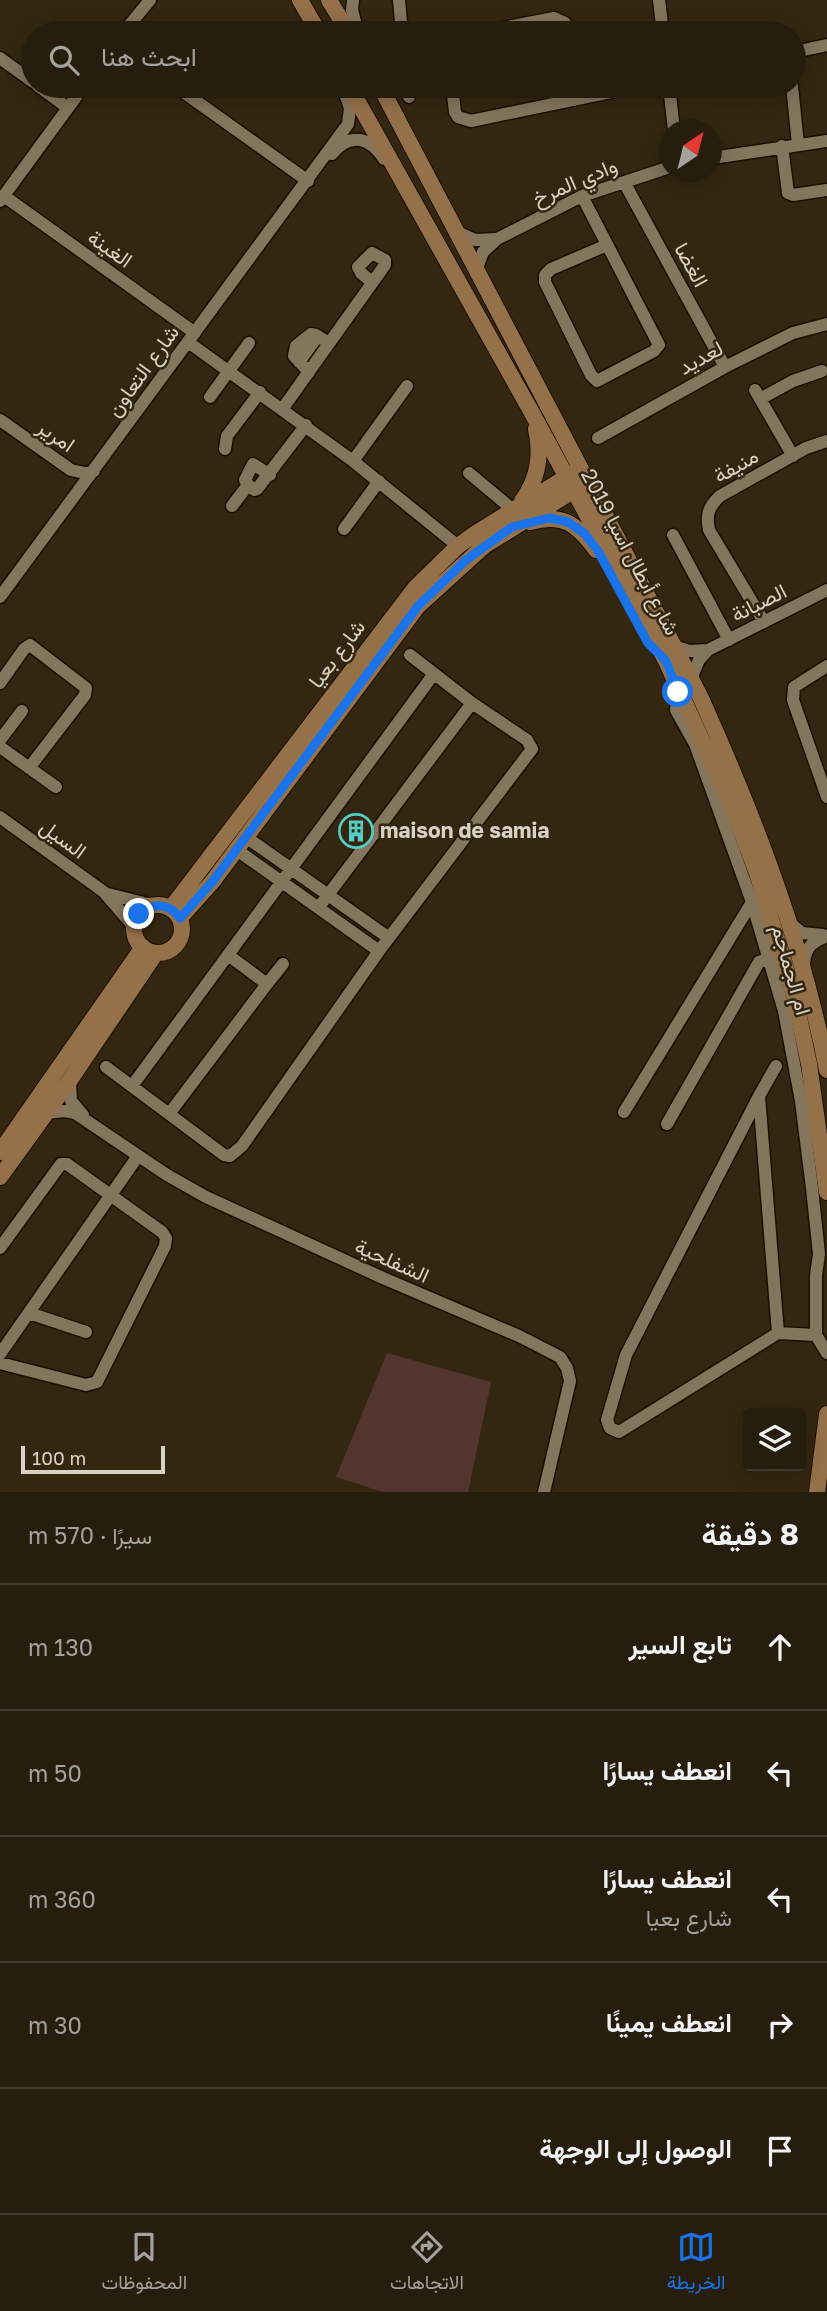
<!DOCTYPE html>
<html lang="ar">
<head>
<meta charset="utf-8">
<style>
	body { margin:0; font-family:"Golos Text",Vazirmatn,sans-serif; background:#2f2616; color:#f1f3f6; direction:rtl }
	.controls { position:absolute; right:21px; bottom:21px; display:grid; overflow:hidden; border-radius:7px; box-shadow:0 4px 18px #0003 }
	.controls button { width:63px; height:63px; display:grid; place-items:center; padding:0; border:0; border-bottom:2px solid #433b2e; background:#271d0d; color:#f1f3f6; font:35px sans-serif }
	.compass { position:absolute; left:659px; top:119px; width:63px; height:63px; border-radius:50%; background:#271d0d; box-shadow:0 4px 18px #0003; rotate:35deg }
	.scale { position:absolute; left:21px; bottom:18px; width:144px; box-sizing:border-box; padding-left:7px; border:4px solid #d9d1c4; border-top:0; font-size:19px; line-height:24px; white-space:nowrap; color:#d9d1c4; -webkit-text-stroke:5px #342711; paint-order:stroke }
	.stop { position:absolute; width:21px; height:21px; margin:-16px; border:5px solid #1a73e8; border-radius:50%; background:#fff }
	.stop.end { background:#1a73e8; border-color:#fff; box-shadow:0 2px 7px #0008 }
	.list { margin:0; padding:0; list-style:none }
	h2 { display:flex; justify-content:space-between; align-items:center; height:91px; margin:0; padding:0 28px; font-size:30px }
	h2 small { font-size:23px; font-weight:400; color:#a4a29d }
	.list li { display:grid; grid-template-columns:46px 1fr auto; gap:21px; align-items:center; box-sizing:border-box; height:126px; padding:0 28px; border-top:2px solid #433b2e }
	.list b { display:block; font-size:26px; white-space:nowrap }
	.list p { margin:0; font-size:23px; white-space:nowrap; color:#a4a29d }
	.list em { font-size:23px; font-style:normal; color:#a4a29d }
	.icon { flex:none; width:38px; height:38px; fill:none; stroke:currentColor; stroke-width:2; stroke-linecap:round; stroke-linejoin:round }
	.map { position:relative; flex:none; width:827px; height:1492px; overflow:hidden; direction:ltr }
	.search { position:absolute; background:#271d0d; box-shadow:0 4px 18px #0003; left:21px; right:21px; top:21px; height:77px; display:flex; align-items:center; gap:18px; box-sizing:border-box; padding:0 24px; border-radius:38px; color:#a4a29d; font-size:26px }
	.sheet { height:721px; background:#271d0d }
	nav { display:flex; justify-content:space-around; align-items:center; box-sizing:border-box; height:98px; border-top:2px solid #433b2e; background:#271d0d; font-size:19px; color:#a4a29d }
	nav a { display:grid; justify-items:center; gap:4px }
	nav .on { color:#1a73e8 }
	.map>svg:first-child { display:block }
	.green { fill:#52352e }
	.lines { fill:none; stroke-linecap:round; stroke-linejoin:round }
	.minor-casing { stroke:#1b0f00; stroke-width:15 }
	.secondary-casing { stroke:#1b0f00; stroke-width:18 }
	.minor { stroke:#84755d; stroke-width:12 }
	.secondary { stroke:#95714a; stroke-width:16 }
	.route { stroke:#1a73e8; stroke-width:9 }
	.labels { text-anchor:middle; stroke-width:5; stroke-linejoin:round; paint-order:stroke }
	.street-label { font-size:21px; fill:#d9d1c4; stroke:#342711 }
	.poi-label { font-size:21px; font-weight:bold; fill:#d9d1c4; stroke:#342711; text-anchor:start }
</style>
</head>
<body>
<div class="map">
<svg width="827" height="1492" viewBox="0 0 827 1492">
	<rect width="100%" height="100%" fill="#342711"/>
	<path class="green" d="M387,1353l104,29 -23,110h-85l-47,-15z"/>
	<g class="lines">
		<g class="minor-casing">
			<path id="minor" d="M353,0l-1,10 6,23
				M399,0l3,33
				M659,0l4,33
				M123,33l27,-33
				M477,33l77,-15 11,5 3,10
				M794,52l33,-7
				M0,58l33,24
				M38,86l30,22
				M175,86l133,95
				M408,86l1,11
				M452,86l3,26 3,5 13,4 169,-35
				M669,86l5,44
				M792,86l6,58
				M782,146l6,47 5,2 34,-5
				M332,154c18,-22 38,-17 52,5
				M712,158l115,-17
				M624,182l101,185
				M4,196l191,137
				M582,196l77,149 -5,6 -57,30 -6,-6 -46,-93v-7l6,-6 56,-24
				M0,201l84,-115
				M455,231l20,9 21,-1
				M476,271l7,-19 14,-13 85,-43 88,-29
				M188,342l165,119 105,85
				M299,362l19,-26
				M309,372l-15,-16 2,-10 15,-12 5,1 13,8
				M755,390l38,66
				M210,397l39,-54
				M760,399l33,-18 29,-10
				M283,408l102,-143v-5l-13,-7 -14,14 3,6 11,9
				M0,420l71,50 14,3 9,-2
				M598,438l127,-71 68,-34 34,-9
				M225,449l2,-13 33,-44
				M353,461l54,-75
				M469,473l43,36
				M248,485l7,5 2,-1 49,-64
				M232,506l16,-21 -3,-5 8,-16 17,11
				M344,529l35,-48
				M673,535l56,105
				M0,597l348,-473 2,-16 -8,-22
				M764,622l-55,-92c-3,-15 -1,-23 11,-34l86,-48 21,-7
				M674,646l15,5 19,-1 119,-60
				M827,666l-33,21 -1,13 34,97
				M691,679l8,-19 9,-10
				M0,683l24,-34 6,-4 56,43 -1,7 -56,73
				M678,692l-2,18 19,34 57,158 32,109 17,90 11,87 7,66 -3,21v60l11,18
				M0,740l22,-29
				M0,747l56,40
				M0,817l104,75 30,35
				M246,837l143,101
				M237,850l142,101
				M108,894l44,11
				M319,907l153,-204
				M789,922l13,11 21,2
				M804,967c0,-17 6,-25 23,-31
				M267,984l16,-20
				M106,1067l118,88 6,1 12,-10 137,-195 153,-202 -5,-9 -55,-37 -62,-48
				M70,1080l1,21 12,14
				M132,1086l301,-411
				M759,1096l17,-30
				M624,1112l128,-210
				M46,1113l19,-2 10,2 92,62 39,22 177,81 136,58 41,21 7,11 3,13 -26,111
				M169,1114l98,-130 -39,-29
				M667,1124l92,-162 9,-3
				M0,1248l61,-84h6l95,68 4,6 -1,8 -68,136 -11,3 -86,-22
				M29,1313l57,19
				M778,1333l-19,-237 -133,259 -19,65 3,8 9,4 159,-99 38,2
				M0,1354l138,-198"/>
		</g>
		<g class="secondary-casing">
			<path id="secondary" d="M300,0l19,33
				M329,0l20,33
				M349,86l183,327 134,248 63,139 28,73 38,126 14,65 18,128
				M380,86l320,610c54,120 102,243 127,374
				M522,501c16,-22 20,-46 14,-72
				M530,522c33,-9 47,2 66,28
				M134 929a24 24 0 1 1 48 0a24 24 0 1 1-48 0Z
				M171,908l244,-320 43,-42 18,-13 97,-60
				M180,918l33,-37 205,-275 66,-60 97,-60
				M0,1152l143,-205
				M0,1177l70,-97 86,-127
				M817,1492l10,-78"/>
		</g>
		<use href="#minor" class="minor"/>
		<use href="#secondary" class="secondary"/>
	</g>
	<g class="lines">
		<path class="route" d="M139,914c15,-12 30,-11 41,4l33,-37 205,-275 48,-46 46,-33 37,-9 19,4 16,11 14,18 50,92 18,18 12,31"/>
	</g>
	<defs>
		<g id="building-ring" transform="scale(1.75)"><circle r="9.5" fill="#342711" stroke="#54cdc7" stroke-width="1.5"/><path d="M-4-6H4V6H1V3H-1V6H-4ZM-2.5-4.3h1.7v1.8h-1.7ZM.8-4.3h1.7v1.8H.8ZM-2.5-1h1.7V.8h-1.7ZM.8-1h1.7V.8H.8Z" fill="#54cdc7"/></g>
	</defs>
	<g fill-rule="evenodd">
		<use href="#building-ring" x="356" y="831"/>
	</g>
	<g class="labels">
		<g class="street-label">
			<text transform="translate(575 182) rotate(-23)" y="7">وادي المرخ</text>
			<text transform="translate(110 249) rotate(35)" y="7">الغينة</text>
			<text transform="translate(691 265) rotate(61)" y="7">الغضا</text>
			<text transform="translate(701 358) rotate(-29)" y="7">لعديد</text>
			<text transform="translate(143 371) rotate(-54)" y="7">شارع التعاون</text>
			<text transform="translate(56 436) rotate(35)" y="7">امرير</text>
			<text transform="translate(736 466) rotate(-30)" y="7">منيفة</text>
			<text transform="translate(630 552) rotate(62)" y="7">شارع أبطال اسيا 2019</text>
			<text transform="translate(759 603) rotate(-27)" y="7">الصبانة</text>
			<text transform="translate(337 654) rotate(-53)" y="7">شارع بعيا</text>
			<text transform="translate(63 839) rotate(36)" y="7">السيل</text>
			<text transform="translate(791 970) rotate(74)" y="7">ام الجماجم</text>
			<text transform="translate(392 1261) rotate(24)" y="7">الشفلحية</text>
		</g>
		<g class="poi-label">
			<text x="380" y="838">maison de samia</text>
		</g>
	</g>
</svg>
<div class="controls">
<button><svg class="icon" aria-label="layers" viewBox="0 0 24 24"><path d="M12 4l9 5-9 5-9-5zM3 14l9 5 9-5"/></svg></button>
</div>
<svg class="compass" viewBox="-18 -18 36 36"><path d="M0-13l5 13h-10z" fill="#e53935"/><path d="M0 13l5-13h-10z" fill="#a4a29d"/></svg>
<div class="scale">100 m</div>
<div class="stop" style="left:678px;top:692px"></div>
<div class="stop end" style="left:139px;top:914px"></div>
<div class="search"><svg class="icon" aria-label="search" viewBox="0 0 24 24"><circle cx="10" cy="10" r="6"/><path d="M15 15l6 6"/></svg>ابحث هنا</div>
</div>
<section class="sheet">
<h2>8 دقيقة<small>سيرًا · 570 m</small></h2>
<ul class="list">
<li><svg class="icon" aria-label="ahead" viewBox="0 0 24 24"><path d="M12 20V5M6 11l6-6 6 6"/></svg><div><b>تابع السير</b></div><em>130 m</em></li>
<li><svg class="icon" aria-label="left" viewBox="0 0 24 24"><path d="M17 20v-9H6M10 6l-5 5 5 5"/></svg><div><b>انعطف يسارًا</b></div><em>50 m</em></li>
<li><svg class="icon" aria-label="left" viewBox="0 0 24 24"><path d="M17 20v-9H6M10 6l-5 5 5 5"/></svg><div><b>انعطف يسارًا</b><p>شارع بعيا</p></div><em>360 m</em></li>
<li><svg class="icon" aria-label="right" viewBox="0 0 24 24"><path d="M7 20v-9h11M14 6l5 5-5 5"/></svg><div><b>انعطف يمينًا</b></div><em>30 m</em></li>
<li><svg class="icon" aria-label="arrive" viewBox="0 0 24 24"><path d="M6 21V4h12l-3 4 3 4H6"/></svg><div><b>الوصول إلى الوجهة</b></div></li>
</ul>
</section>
<nav>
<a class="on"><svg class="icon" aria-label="map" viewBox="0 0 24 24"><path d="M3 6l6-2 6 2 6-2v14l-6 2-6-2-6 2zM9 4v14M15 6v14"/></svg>الخريطة</a>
<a><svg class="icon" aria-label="directions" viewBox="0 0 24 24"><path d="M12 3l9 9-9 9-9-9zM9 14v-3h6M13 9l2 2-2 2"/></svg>الاتجاهات</a>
<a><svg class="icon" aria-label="saved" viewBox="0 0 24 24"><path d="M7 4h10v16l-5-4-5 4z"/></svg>المحفوظات</a>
</nav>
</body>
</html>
